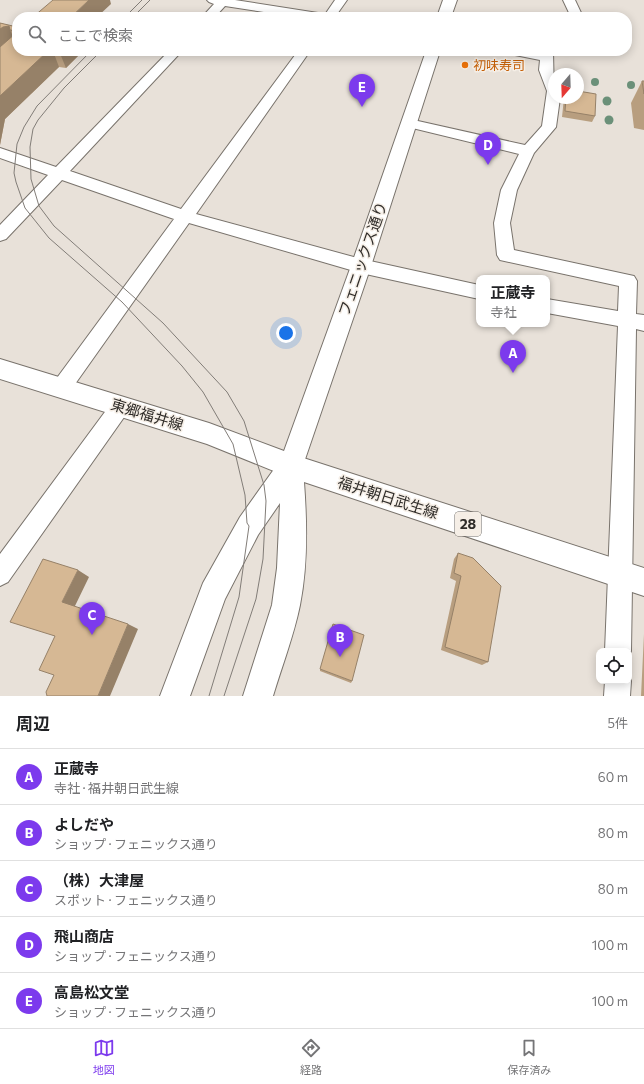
<!DOCTYPE html>
<html lang="ja">
<head>
<meta charset="utf-8">
<style>
	body { margin:0; font-family:Commissioner,"Noto Sans JP",sans-serif; background:#f6f6f6; color:#202124 }
	.controls { position:absolute; right:12px; bottom:12px; display:grid; overflow:hidden; border-radius:8px; box-shadow:0 2px 10px #0003 }
	.controls button { width:36px; height:36px; display:grid; place-items:center; padding:0; border:0; border-bottom:1px solid #e0e0e0; background:#fff; color:#202124; font:20px sans-serif }
	.compass { position:absolute; left:548px; top:68px; width:36px; height:36px; border-radius:50%; background:#fff; box-shadow:0 2px 10px #0003; rotate:199deg }
	.you { position:absolute; left:286px; top:333px; width:14px; height:14px; margin:-10px; border:3px solid #fff; border-radius:50%; background:#1a73e8; box-shadow:0 0 0 6px #1a73e833 }
	.badge { display:grid; place-items:center; width:26px; height:26px; border-radius:50%; background:#7c3aed; color:#fff; font-size:13px; font-weight:700 }
	.pin { position:absolute; translate:-50% -33px; filter:drop-shadow(0 1px 2px #0008) }
	.pin::after { content:''; position:absolute; top:21px; width:14px; height:12px; background:inherit; clip-path:polygon(0 0,100% 0,50% 100%) }
	.popup { position:absolute; left:476px; top:275px; width:74px; height:52px; box-sizing:border-box; display:grid; place-content:center; border-radius:8px; background:#fff; filter:drop-shadow(0 1px 3px #0005); font-size:13px; white-space:nowrap; color:#757577 }
	.popup b { font-size:15px; color:#202124 }
	.popup::after { content:''; position:absolute; left:50%; top:100%; margin-left:-8px; border:8px solid transparent; border-top-color:#fff }
	.list { margin:0; padding:0; list-style:none }
	h2 { display:flex; justify-content:space-between; align-items:center; height:52px; margin:0; padding:0 16px; font-size:17px }
	h2 small { font-size:13px; font-weight:400; color:#757577 }
	.list li { display:grid; grid-template-columns:26px 1fr auto; gap:12px; align-items:center; box-sizing:border-box; height:56px; padding:0 16px; border-top:1px solid #e0e0e0 }
	.list b { display:block; font-size:15px; white-space:nowrap }
	.list p { margin:0; font-size:13px; white-space:nowrap; color:#757577 }
	.list em { font-size:13px; font-style:normal; color:#757577 }
	.icon { flex:none; width:22px; height:22px; fill:none; stroke:currentColor; stroke-width:2; stroke-linecap:round; stroke-linejoin:round }
	.map { position:relative; flex:none; width:644px; height:696px; overflow:hidden }
	.search { position:absolute; background:#fff; box-shadow:0 2px 10px #0003; left:12px; right:12px; top:12px; height:44px; display:flex; align-items:center; gap:10px; box-sizing:border-box; padding:0 14px; border-radius:16px; color:#757577; font-size:15px }
	.sheet { height:332px; background:#fff }
	nav { display:flex; justify-content:space-around; align-items:center; box-sizing:border-box; height:56px; border-top:1px solid #e0e0e0; background:#fff; font-size:11px; color:#757577 }
	nav a { display:grid; justify-items:center; gap:2px }
	nav .on { color:#7c3aed }
	.map>svg:first-child { display:block }
	.lines { fill:none; stroke-linecap:round; stroke-linejoin:round }
	.minor-casing { stroke:#79736c; stroke-width:2 }
	.secondary-casing { stroke:#79736c; stroke-width:2 }
	.primary-casing { stroke:#79736c; stroke-width:2 }
	.minor { fill:#fff; fill-rule:evenodd }
	.secondary { fill:#fff; fill-rule:evenodd }
	.primary { fill:#fff; fill-rule:evenodd }
	.tram { stroke:#827d78; stroke-width:1 }
	.tree { fill:#6b9079 }
	.wall { fill:#b89e7f }
	.shaded-wall { fill:#968168 }
	.building { fill:#d6b894; stroke:#968168 }
	.food-dot { fill:#e8710a; stroke:#f5eee6; stroke-width:1.5 }
	.labels { text-anchor:middle; stroke-width:3; stroke-linejoin:round; paint-order:stroke }
	.far-food-label { font-size:13px; fill:#c56008; stroke:#f5eee6; text-anchor:start }
	.shield { fill:#f5eee6; stroke:#6a6662; stroke-width:1 }
	.shield-label { font-size:14px; font-weight:bold; fill:#2f2c29 }
	.street-label { font-size:15px; fill:#2f2c29; stroke:#f5eee6 }
</style>
</head>
<body>
<div class="map">
<svg width="644" height="696" viewBox="0 0 644 696">
	<rect width="100%" height="100%" fill="#e8e1d9"/>
	<g class="lines">
		<g class="minor-casing">
			<path id="minor" d="M207,0h28l83,13 6,3 11,-16h12l-12,17h-39l-71,-11 -10,11h-13l12,-13 -5,-2z
				M563,0h12l8,17h-12z
				M169,51h13l-112,120 111,38 117,-158h12l-114,163 165,45 118,26v14l-118,-26 -172,-50 -121,171 -7,3 -7,-3 -3,-6 3,-6 120,-163 -112,-39 -56,59 -6,2v-16l48,-50 -48,-17v-10l56,19z
				M509,51h44l1,47h6l-4,29 -22,26 -17,37 -7,33 4,27 120,26 3,5 -1,33 8,1v16l-8,-2 -5,322 -2,4v-4h-24l13,-325 -71,-13v-14l71,12 1,-25 -119,-26 -3,-5 -3,-32 7,-33 18,-36 -115,-28 -2,-3 2,-3 5,-1 116,26 17,-19 5,-35 -8,-21 1,-10 -30,-6z
				M120,398l7,3 3,6 -3,6 -119,169 -8,4v-32l113,-153z
				M629,676l2,5 -1,15h-26l1,-15h24z"/>
		</g>
		<g class="secondary-casing">
			<path id="secondary" d="M443,0h14l-6,17h-14z
				M426,51h14l-69,215 -71,208 -9,4 -84,-34 -207,-65v-20l209,64 75,28 67,-185z"/>
		</g>
		<g class="primary-casing">
			<path id="primary" d="M291,454l353,114v28l-340,-114c3,40 4,83 -4,123 -6,30 -18,61 -27,91h-30l29,-91 5,-37 3,-65 -22,32 -33,64 -35,97h-30l43,-113 37,-66 42,-59z"/>
		</g>
		<use href="#minor" class="minor"/>
		<use href="#secondary" class="secondary"/>
		<use href="#primary" class="primary"/>
		<path class="tram" d="M125,17l17,-17
			M133,17l17,-17
			M91,51l-54,55 -13,21 -7,17 -3,29 2,9 9,26 24,30 73,64 60,64 21,26 30,52 12,51 2,28 2,3 -10,71 -30,99
			M101,51l-37,37 -26,32 -5,9 -3,18 1,32 8,27 15,20 109,97 64,69 17,29 20,64 2,16 -3,58 -7,40 -32,97"/>
	</g>
	<g class="tree">
		<circle cx="595" cy="82" r="4"/>
		<circle cx="631" cy="85" r="4"/>
		<circle cx="607" cy="101" r="4.5"/>
		<circle cx="609" cy="120" r="4.5"/>
	</g>
	<path class="wall" d="M0,23l17,4v24h66l-17,17 -7,-1 -54,52 -5,26z
		M644,80v50l-10,-2 -3,-25 11,-22h2z
		M564,98h14l17,18 -3,6 -30,-5z
		M458,553l30,109 -6,3 -41,-15 15,-69 -6,-3 4,-19z
		M644,634v62h-3z
		M320,669l32,12 -1,2 -31,-12z"/>
	<path class="shaded-wall" d="M89,0h21l1,4 -14,13h-26z
		M9,26l1,4 7,15 -17,11v-27l3,-2z
		M48,51h5l6,16 -54,52 -5,26v-49z
		M59,51h24l-17,17z
		M78,570l11,7 -15,31 -12,-6z
		M128,624l10,5 -28,67h-12z"/>
	<path class="building" d="M53,0h36l-18,17h1h-39z
		M0,23l17,4v24h31l-48,45v-49l16,-14v-2l-6,-1 -1,-4 -6,1 -3,2z
		M642,81h2v13z
		M578,91l18,3 -1,22 -30,-5 1,-13h12z
		M458,553l15,5 28,28 -13,76 -43,-15 16,-71 -7,-3z
		M43,559l35,11 -16,32 66,22 -30,72h-51l-1,-4 8,-17 -15,-5 16,-34 -45,-14z
		M333,624l31,11 -12,46 -32,-12z"/>
	<circle class="food-dot" cx="465" cy="65" r="4"/>
	<g class="labels">
		<g class="far-food-label">
			<text x="473" y="70">初味寿司</text>
		</g>
		<rect class="shield" x="455" y="512" width="26" height="24" rx="3"/>
		<g class="shield-label">
			<text x="468" y="529">28</text>
		</g>
		<g class="street-label">
			<text transform="translate(363 259) rotate(-71)" y="5">フェニックス通り</text>
			<text transform="translate(147 415) rotate(17)" y="5">東郷福井線</text>
			<text transform="translate(388 498) rotate(18)" y="5">福井朝日武生線</text>
		</g>
	</g>
</svg>
<div class="controls">
<button><svg class="icon" aria-label="locate" viewBox="0 0 24 24"><circle cx="12" cy="12" r="6"/><path d="M12 2v4M12 18v4M2 12h4M18 12h4"/></svg></button>
</div>
<svg class="compass" viewBox="-18 -18 36 36"><path d="M0-13l5 13h-10z" fill="#e53935"/><path d="M0 13l5-13h-10z" fill="#757577"/></svg>
<div class="you"></div>
<div class="pin badge" style="left:513px;top:373px">A</div>
<div class="popup"><b>正蔵寺</b>寺社</div>
<div class="pin badge" style="left:340px;top:657px">B</div>
<div class="pin badge" style="left:92px;top:635px">C</div>
<div class="pin badge" style="left:488px;top:165px">D</div>
<div class="pin badge" style="left:362px;top:107px">E</div>
<div class="search"><svg class="icon" aria-label="search" viewBox="0 0 24 24"><circle cx="10" cy="10" r="6"/><path d="M15 15l6 6"/></svg>ここで検索</div>
</div>
<section class="sheet">
<h2>周辺<small>5件</small></h2>
<ul class="list">
<li><span class="badge">A</span><div><b>正蔵寺</b><p>寺社 · 福井朝日武生線</p></div><em>60 m</em></li>
<li><span class="badge">B</span><div><b>よしだや</b><p>ショップ · フェニックス通り</p></div><em>80 m</em></li>
<li><span class="badge">C</span><div><b>（株）大津屋</b><p>スポット · フェニックス通り</p></div><em>80 m</em></li>
<li><span class="badge">D</span><div><b>飛山商店</b><p>ショップ · フェニックス通り</p></div><em>100 m</em></li>
<li><span class="badge">E</span><div><b>高島松文堂</b><p>ショップ · フェニックス通り</p></div><em>100 m</em></li>
</ul>
</section>
<nav>
<a class="on"><svg class="icon" aria-label="map" viewBox="0 0 24 24"><path d="M3 6l6-2 6 2 6-2v14l-6 2-6-2-6 2zM9 4v14M15 6v14"/></svg>地図</a>
<a><svg class="icon" aria-label="directions" viewBox="0 0 24 24"><path d="M12 3l9 9-9 9-9-9zM9 14v-3h6M13 9l2 2-2 2"/></svg>経路</a>
<a><svg class="icon" aria-label="saved" viewBox="0 0 24 24"><path d="M7 4h10v16l-5-4-5 4z"/></svg>保存済み</a>
</nav>
</body>
</html>
